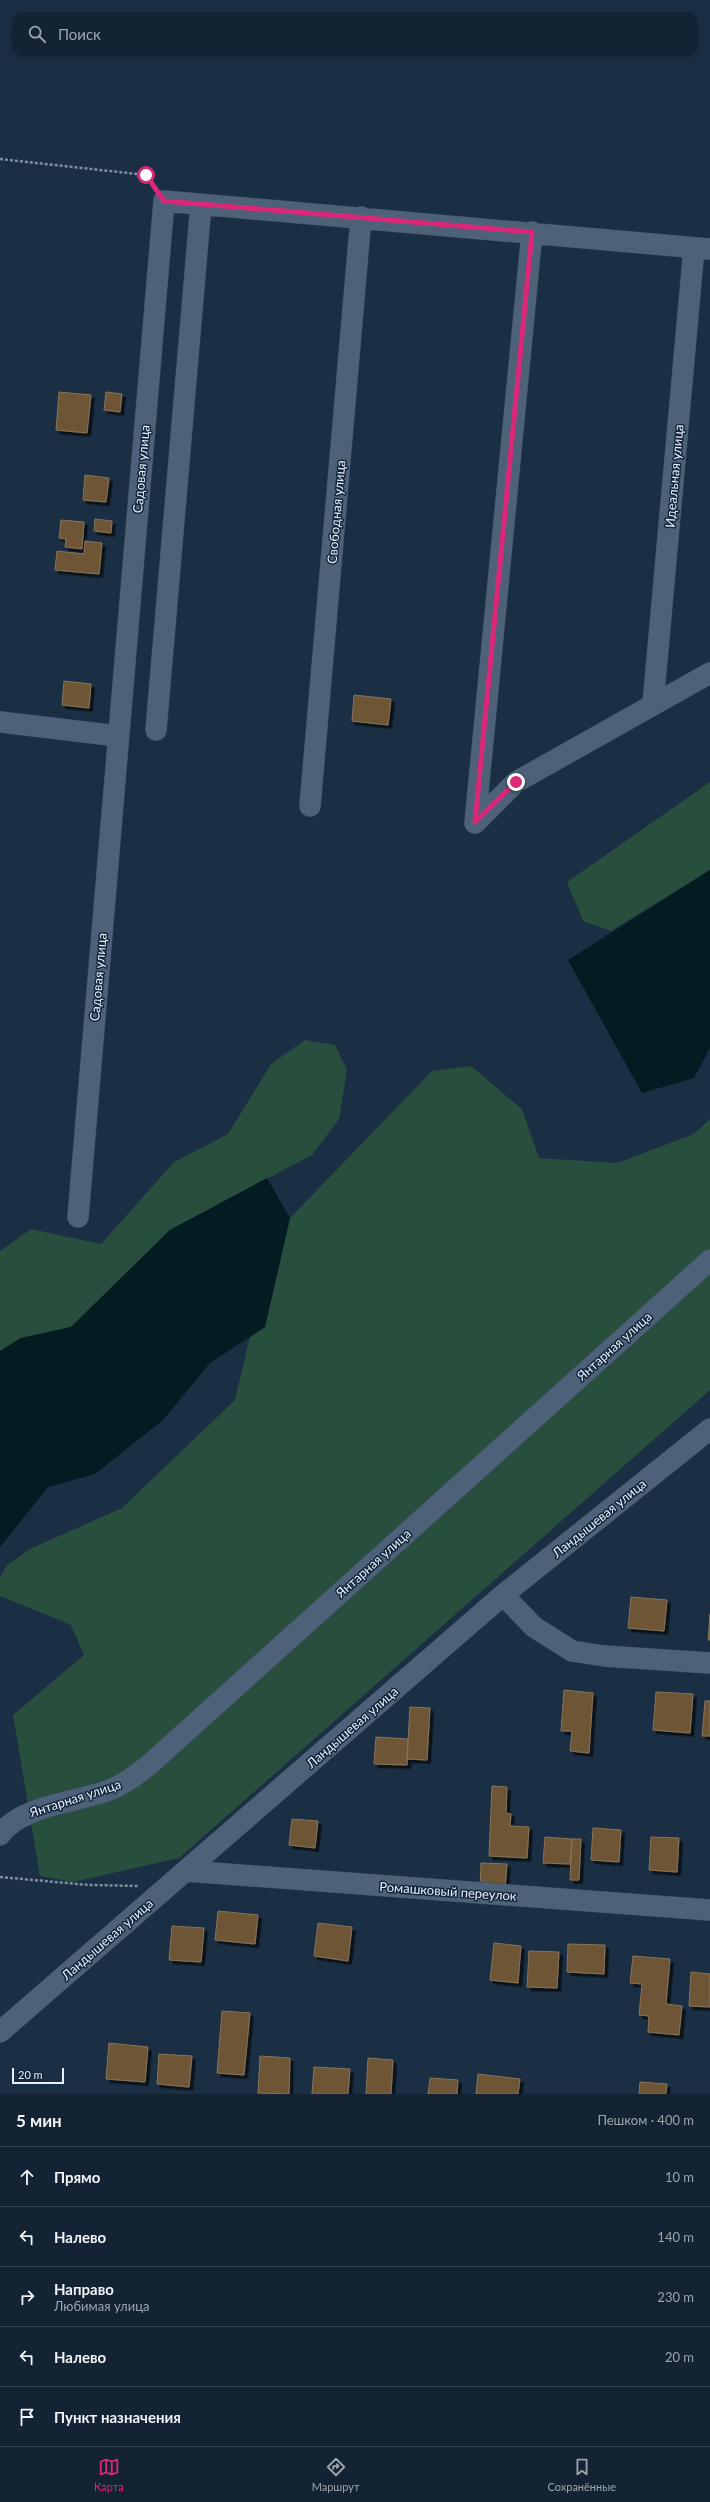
<!DOCTYPE html>
<html lang="ru">
<head>
<meta charset="utf-8">
<style>
	body { margin:0; font-family:Lato,sans-serif; background:#212f3f; color:#f1f3f6 }
	.scale { position:absolute; left:12px; bottom:10px; width:52px; box-sizing:border-box; padding-left:4px; border:2px solid #e4f0fe; border-top:0; font-size:11px; line-height:14px; white-space:nowrap; color:#e4f0fe; -webkit-text-stroke:3px #122539; paint-order:stroke }
	.stop { position:absolute; width:12px; height:12px; margin:-9px; border:3px solid #db2777; border-radius:50%; background:#fff }
	.stop.end { background:#db2777; border-color:#fff; box-shadow:0 1px 4px #0008 }
	.list { margin:0; padding:0; list-style:none }
	h2 { display:flex; justify-content:space-between; align-items:center; height:52px; margin:0; padding:0 16px; font-size:17px }
	h2 small { font-size:13px; font-weight:400; color:#9da4ac }
	.list li { display:grid; grid-template-columns:26px 1fr auto; gap:12px; align-items:center; box-sizing:border-box; height:60px; padding:0 16px; border-top:1px solid #33404e }
	.list b { display:block; font-size:15px; white-space:nowrap }
	.list p { margin:0; font-size:13px; white-space:nowrap; color:#9da4ac }
	.list em { font-size:13px; font-style:normal; color:#9da4ac }
	.icon { flex:none; width:22px; height:22px; fill:none; stroke:currentColor; stroke-width:2; stroke-linecap:round; stroke-linejoin:round }
	.map { position:relative; flex:none; width:710px; height:2094px; overflow:hidden }
	.search { position:absolute; background:#142333; box-shadow:0 2px 6px #0003; left:12px; right:12px; top:12px; height:44px; display:flex; align-items:center; gap:10px; box-sizing:border-box; padding:0 14px; border-radius:12px; color:#9da4ac; font-size:15px }
	.sheet { height:352px; background:#142333 }
	nav { display:flex; justify-content:space-around; align-items:center; box-sizing:border-box; height:56px; border-top:1px solid #33404e; background:#142333; font-size:11px; color:#9da4ac }
	nav a { display:grid; justify-items:center; gap:2px }
	nav .on { color:#db2777 }
	.map>svg:first-child { display:block }
	.green { fill:#284e3d }
	.water { fill:#021c22 }
	.building { fill:#6d5535; stroke:#88745a; filter:url(#shadow) }
	.lines { fill:none; stroke-linecap:round; stroke-linejoin:round }
	.minor-casing { stroke:#3a4b5c; stroke-width:22 }
	.path { stroke:#7f8fa0; stroke-width:2.5; stroke-dasharray:3 2; stroke-linecap:butt }
	.minor { stroke:#4d6279; stroke-width:21 }
	.route { stroke:#db2777; stroke-width:5 }
	.labels { text-anchor:middle; stroke-width:3; stroke-linejoin:round; paint-order:stroke }
	.street-label { font-size:13px; fill:#e4f0fe; stroke:#122539 }
</style>
</head>
<body>
<div class="map">
<svg width="710" height="2094" viewBox="0 0 710 2094">
	<defs>
		<filter id="shadow"><feDropShadow dx="3.5" dy="3.5" stdDeviation="0" flood-color="#0009"/></filter>
	</defs>
	<rect width="100%" height="100%" fill="#1b2f44"/>
	<path class="green" d="M710,782v88l-99,61 -28,-10 -16,-39z
		M305,1040l30,5 12,25 -8,49 -27,36 -142,75 -99,97 -50,11 -21,13v-100l31,-22 70,15 73,-82 54,-28 43,-70z
		M471,1066l51,43 17,49 78,5 77,-29 16,-15v271l-531,468 -106,24 -33,-6 -27,-161 71,-60 -13,-30 -71,-29v-19l7,-12 25,-17 90,-40 113,-108 15,-64 15,-9 25,-109 142,-147z"/>
	<path class="water" d="M710,870v178l-16,30 -52,15 -74,-133z
		M267,1178l23,40 -25,109 -55,36 -47,57 -68,54 -47,13 -48,60v-196l21,-13 50,-11 99,-97z"/>
	<path class="building" d="M59,392l32,3 -4,38 -31,-3z
		M106,392l16,2 -2,18 -16,-2z
		M85,475l24,3 -3,24 -23,-2z
		M95,519l17,2 -1,12 -17,-2z
		M61,520l23,2 -2,27 -17,-2 1,-8 -7,-1z
		M85,541l17,2 -3,31 -44,-4 2,-19 27,3z
		M64,681l27,3 -2,24 -27,-3z
		M354,695l37,4 -3,26 -36,-4z
		M631,1597l36,3 -3,31 -36,-3z
		M710,1614v26h-2z
		M564,1690l29,3 -4,60 -19,-2 2,-20h-11z
		M656,1692l37,2 -3,39 -37,-3z
		M705,1701h5v35h-8z
		M410,1707l20,1 -3,52 -20,-1z
		M376,1737l32,2 -1,26 -33,-1z
		M492,1786l15,1 -1,26 5,1 -1,12 19,1 -2,31 -38,-2z
		M292,1819l26,2 -3,27 -26,-3z
		M593,1828l28,2 -2,32 -28,-2z
		M545,1837l27,2 -2,25 -27,-1z
		M651,1837l28,1 -2,34 -28,-2z
		M572,1839h9l-2,41h-9z
		M481,1863l26,1 -2,24 -25,-1z
		M218,1911l40,4 -3,29 -40,-4z
		M318,1923l34,4 -4,34 -34,-5z
		M172,1926l32,2 -3,34 -32,-2z
		M494,1943l27,3 -3,37 -28,-3z
		M568,1944l37,1 -1,29 -37,-2z
		M529,1951l30,1 -2,36 -30,-1z
		M633,1956l37,3 -4,45 16,2 -3,29 -31,-3 1,-16 -10,-1 3,-31 -12,-1z
		M691,1972l19,2v33l-21,-1z
		M222,2011l28,2 -6,62 -27,-2z
		M109,2043l39,4 -3,35 -39,-3z
		M159,2054l33,2 -3,31 -32,-3z
		M260,2056l30,2 -1,36 -31,-1z
		M368,2058l25,2 -2,34h-25z
		M314,2067l36,2 -2,25h-36z
		M478,2074l42,5 -2,15h-42z
		M430,2078l28,2 -1,14h-29z
		M640,2082l27,2 -1,10h-27z"/>
	<g class="lines">
		<g class="minor-casing">
			<path id="minor" d="M653,704l41,-456
				M0,722l118,14
				M156,730l45,-526
				M310,806l51,-589
				M475,823l57,-591
				M475,823l41,-41 194,-109
				M78,1217l86,-1016 546,48
				M503,1595l31,32 38,24 32,5 106,7
				M0,1835c22,-31 78,-32 112,-46 14,-6 26,-15 38,-25l560,-504
				M186,1871l524,39
				M0,2032l503,-437 207,-166"/>
		</g>
		<path class="path" d="M0,159l146,16 8,12
			M0,1877l89,8 50,1"/>
		<use href="#minor" class="minor"/>
	</g>
	<g class="lines">
		<path class="route" d="M146,175l18,26 368,31 -57,590 41,-40"/>
	</g>
	<g class="labels">
		<g class="street-label">
			<text transform="translate(141 469) rotate(-85)" y="5">Садовая улица</text>
			<text transform="translate(674 476) rotate(-85)" y="5">Идеальная улица</text>
			<text transform="translate(336 512) rotate(-85)" y="5">Свободная улица</text>
			<text transform="translate(98 977) rotate(-85)" y="5">Садовая улица</text>
			<text transform="translate(614 1346) rotate(-42)" y="5">Янтарная улица</text>
			<text transform="translate(599 1518) rotate(-39)" y="5">Ландышевая улица</text>
			<text transform="translate(373 1563) rotate(-42)" y="5">Янтарная улица</text>
			<text transform="translate(352 1727) rotate(-41)" y="5">Ландышевая улица</text>
			<text transform="translate(75 1798) rotate(-18)" y="5">Янтарная улица</text>
			<text transform="translate(448 1891) rotate(4)" y="5">Ромашковый переулок</text>
			<text transform="translate(107 1939) rotate(-41)" y="5">Ландышевая улица</text>
		</g>
	</g>
</svg>
<div class="scale">20 m</div>
<div class="stop" style="left:146px;top:175px"></div>
<div class="stop end" style="left:516px;top:782px"></div>
<div class="search"><svg class="icon" aria-label="search" viewBox="0 0 24 24"><circle cx="10" cy="10" r="6"/><path d="M15 15l6 6"/></svg>Поиск</div>
</div>
<section class="sheet">
<h2>5 мин<small>Пешком · 400 m</small></h2>
<ul class="list">
<li><svg class="icon" aria-label="ahead" viewBox="0 0 24 24"><path d="M12 20V5M6 11l6-6 6 6"/></svg><div><b>Прямо</b></div><em>10 m</em></li>
<li><svg class="icon" aria-label="left" viewBox="0 0 24 24"><path d="M17 20v-9H6M10 6l-5 5 5 5"/></svg><div><b>Налево</b></div><em>140 m</em></li>
<li><svg class="icon" aria-label="right" viewBox="0 0 24 24"><path d="M7 20v-9h11M14 6l5 5-5 5"/></svg><div><b>Направо</b><p>Любимая улица</p></div><em>230 m</em></li>
<li><svg class="icon" aria-label="left" viewBox="0 0 24 24"><path d="M17 20v-9H6M10 6l-5 5 5 5"/></svg><div><b>Налево</b></div><em>20 m</em></li>
<li><svg class="icon" aria-label="arrive" viewBox="0 0 24 24"><path d="M6 21V4h12l-3 4 3 4H6"/></svg><div><b>Пункт назначения</b></div></li>
</ul>
</section>
<nav>
<a class="on"><svg class="icon" aria-label="map" viewBox="0 0 24 24"><path d="M3 6l6-2 6 2 6-2v14l-6 2-6-2-6 2zM9 4v14M15 6v14"/></svg>Карта</a>
<a><svg class="icon" aria-label="directions" viewBox="0 0 24 24"><path d="M12 3l9 9-9 9-9-9zM9 14v-3h6M13 9l2 2-2 2"/></svg>Маршрут</a>
<a><svg class="icon" aria-label="saved" viewBox="0 0 24 24"><path d="M7 4h10v16l-5-4-5 4z"/></svg>Сохранённые</a>
</nav>
</body>
</html>
